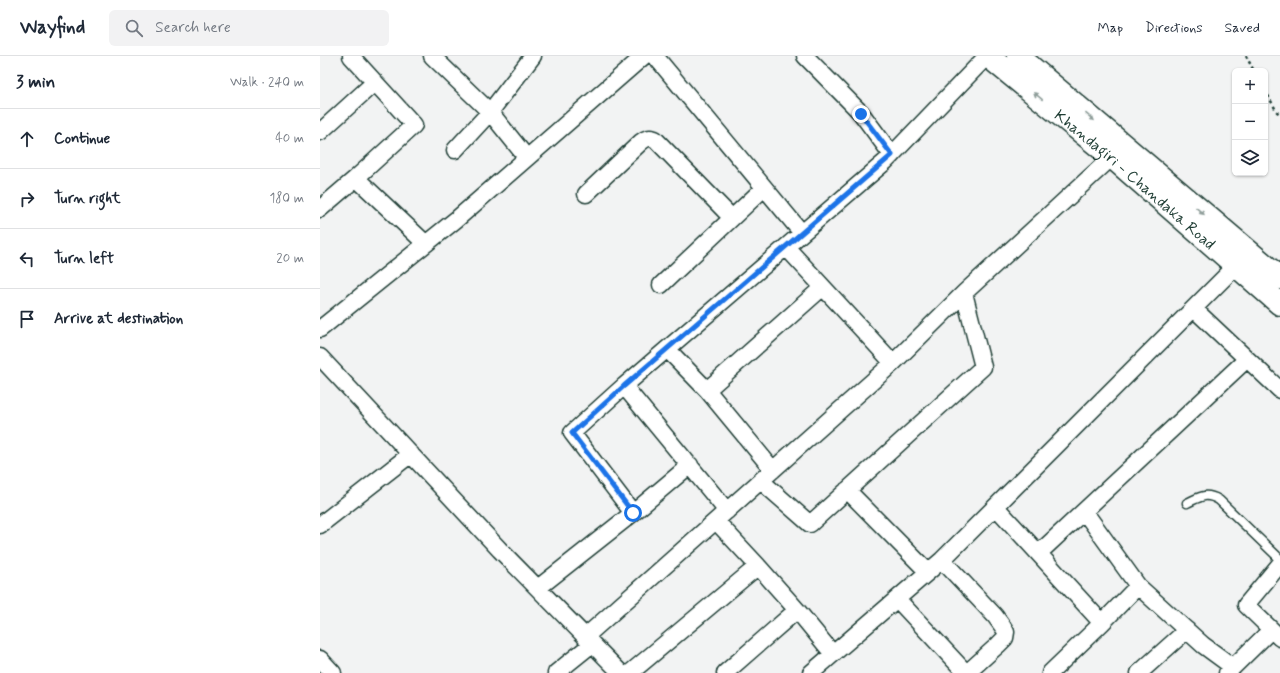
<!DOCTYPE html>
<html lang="en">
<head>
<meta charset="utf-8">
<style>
	body { margin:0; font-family:Mynerve,sans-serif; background:#f2f2f3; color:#1f2937 }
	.controls { position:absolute; right:12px; top:12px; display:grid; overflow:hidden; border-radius:6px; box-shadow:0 1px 3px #0004 }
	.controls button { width:36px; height:36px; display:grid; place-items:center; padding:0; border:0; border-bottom:1px solid #e0e1e3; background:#fff; color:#1f2937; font:20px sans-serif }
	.stop { position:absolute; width:12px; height:12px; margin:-9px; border:3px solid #1a73e8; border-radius:50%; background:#fff }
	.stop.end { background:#1a73e8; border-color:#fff; box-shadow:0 1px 4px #0008 }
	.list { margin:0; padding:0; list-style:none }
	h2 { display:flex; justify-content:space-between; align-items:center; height:52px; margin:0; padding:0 16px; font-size:17px }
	h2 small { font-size:13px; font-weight:400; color:#747a83 }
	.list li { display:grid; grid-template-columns:26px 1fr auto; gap:12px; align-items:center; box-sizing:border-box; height:60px; padding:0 16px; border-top:1px solid #e0e1e3 }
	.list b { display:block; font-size:15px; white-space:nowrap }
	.list em { font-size:13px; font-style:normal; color:#747a83 }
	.icon { flex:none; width:22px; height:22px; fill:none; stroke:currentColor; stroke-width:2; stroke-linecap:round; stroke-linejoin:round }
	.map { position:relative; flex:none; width:960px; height:617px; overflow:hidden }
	header { display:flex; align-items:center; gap:24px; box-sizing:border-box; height:56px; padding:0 20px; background:#fff; border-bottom:1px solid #e0e1e3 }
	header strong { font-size:19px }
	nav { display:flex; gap:22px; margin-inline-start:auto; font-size:14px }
	.search { width:280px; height:36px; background:#f2f2f3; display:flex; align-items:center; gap:10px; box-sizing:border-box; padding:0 14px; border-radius:6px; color:#747a83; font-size:15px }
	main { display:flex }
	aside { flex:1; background:#fff }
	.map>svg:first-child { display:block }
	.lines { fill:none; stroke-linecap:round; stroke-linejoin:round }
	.lane-casing { stroke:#1f3d34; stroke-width:11 }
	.street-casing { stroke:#1f3d34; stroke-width:19 }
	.primary-casing { stroke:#1f3d34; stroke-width:25 }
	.path { stroke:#1f3d34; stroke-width:2.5; stroke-dasharray:3 3; stroke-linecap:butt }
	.lane { stroke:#fff; stroke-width:8 }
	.street { stroke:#fff; stroke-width:16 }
	.primary { stroke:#fff; stroke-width:22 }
	.oneway { fill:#8f9e9a }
	.route { stroke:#1a73e8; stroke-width:5 }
	.labels { text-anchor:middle; stroke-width:3.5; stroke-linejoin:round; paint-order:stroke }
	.street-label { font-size:16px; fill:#1f3d34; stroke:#fff }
</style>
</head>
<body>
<header>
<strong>Wayfind</strong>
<div class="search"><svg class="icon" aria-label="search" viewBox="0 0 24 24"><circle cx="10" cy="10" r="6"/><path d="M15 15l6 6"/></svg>Search here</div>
<nav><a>Map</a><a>Directions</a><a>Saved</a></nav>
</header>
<main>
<aside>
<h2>3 min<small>Walk · 240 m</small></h2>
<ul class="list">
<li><svg class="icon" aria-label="ahead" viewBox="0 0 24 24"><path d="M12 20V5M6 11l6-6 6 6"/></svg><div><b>Continue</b></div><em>40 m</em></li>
<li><svg class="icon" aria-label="right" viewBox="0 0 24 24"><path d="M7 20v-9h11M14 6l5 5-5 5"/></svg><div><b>Turn right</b></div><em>180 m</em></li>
<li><svg class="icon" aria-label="left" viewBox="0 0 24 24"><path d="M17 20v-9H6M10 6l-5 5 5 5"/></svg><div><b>Turn left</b></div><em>20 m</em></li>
<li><svg class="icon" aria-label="arrive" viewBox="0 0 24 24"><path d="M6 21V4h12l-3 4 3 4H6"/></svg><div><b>Arrive at destination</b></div></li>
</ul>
</aside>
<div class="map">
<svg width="960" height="617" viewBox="0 0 960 617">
	<rect width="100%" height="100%" fill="#f2f3f3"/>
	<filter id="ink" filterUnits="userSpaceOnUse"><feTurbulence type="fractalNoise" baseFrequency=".025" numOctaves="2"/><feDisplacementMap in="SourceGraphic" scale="8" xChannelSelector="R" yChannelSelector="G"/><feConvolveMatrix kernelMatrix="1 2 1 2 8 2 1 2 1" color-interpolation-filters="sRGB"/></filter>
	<g filter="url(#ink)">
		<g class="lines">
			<g class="lane-casing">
				<path id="lane" d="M867,447c13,-6 18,-11 32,-3l61,59"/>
			</g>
			<g class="street-casing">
				<path id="street" d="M31,0l63,69 -58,53 70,66
					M112,0l58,56 37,46
					M335,0l147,177
					M485,0l56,57 31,42
					M0,76l55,-50
					M135,94l35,-38 43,-56
					M266,138l55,-52c5,-4 8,-5 14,-3l77,79
					M0,153l36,-31
					M341,229l103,-97
					M874,253l86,81
					M0,273l138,-111 186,-162
					M347,293l40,41
					M0,301l180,193 121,123
					M573,307l71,-70 148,-136
					M304,330l103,125
					M453,414l-66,-80 116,-103
					M441,425l49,43 173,-157 -19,-74
					M527,434l81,82
					M676,451l106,116
					M313,457l57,-48
					M0,469l91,-71
					M719,497l208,-194
					M622,504l53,56 8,11 3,5 -1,6 -7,7 -31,28
					M960,508l-34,41 34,33
					M818,530l65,59 30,22
					M218,532l95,-75 -61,-80 52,-47 262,-225 101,-105
					M577,543l69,74
					M477,554l36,44
					M265,581l308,-274 -107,-116
					M0,603l13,14
					M236,617l36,-29
					M310,617l128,-107 -42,-45
					M405,617l72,-63 -39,-44
					M491,617l131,-113 294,-294
					M730,617l52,-50 36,-37 -54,-75
					M819,617l48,-43
					M907,617l44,-43"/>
			</g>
			<g class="primary-casing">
				<g id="primary">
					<path id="s1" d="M668,0l124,101 168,147"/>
					<path d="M698,0l262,222"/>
				</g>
			</g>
			<path class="path" d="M926,0l8,15
				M945,34l12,22 3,2"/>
			<use href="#lane" class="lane"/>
			<use href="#street" class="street"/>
			<use href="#primary" class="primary"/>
		</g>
		<defs><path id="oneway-solid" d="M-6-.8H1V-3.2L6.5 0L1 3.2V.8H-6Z"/></defs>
		<g class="oneway">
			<use href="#oneway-solid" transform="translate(718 40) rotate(-141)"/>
			<use href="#oneway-solid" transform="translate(770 61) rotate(40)"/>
			<use href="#oneway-solid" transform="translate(880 155) rotate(41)"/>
		</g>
	</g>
	<g class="lines" filter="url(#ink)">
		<path class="route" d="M313,457l-61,-80 52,-47 268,-231 -31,-41"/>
	</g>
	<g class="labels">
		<g class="street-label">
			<text dy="6" stroke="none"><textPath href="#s1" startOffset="192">Khandagiri - Chandaka Road</textPath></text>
		</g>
	</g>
</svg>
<div class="controls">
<button>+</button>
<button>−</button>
<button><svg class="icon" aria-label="layers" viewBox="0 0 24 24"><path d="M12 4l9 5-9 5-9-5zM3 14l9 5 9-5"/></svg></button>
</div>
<div class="stop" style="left:313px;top:457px"></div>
<div class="stop end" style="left:541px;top:58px"></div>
</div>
</main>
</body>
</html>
